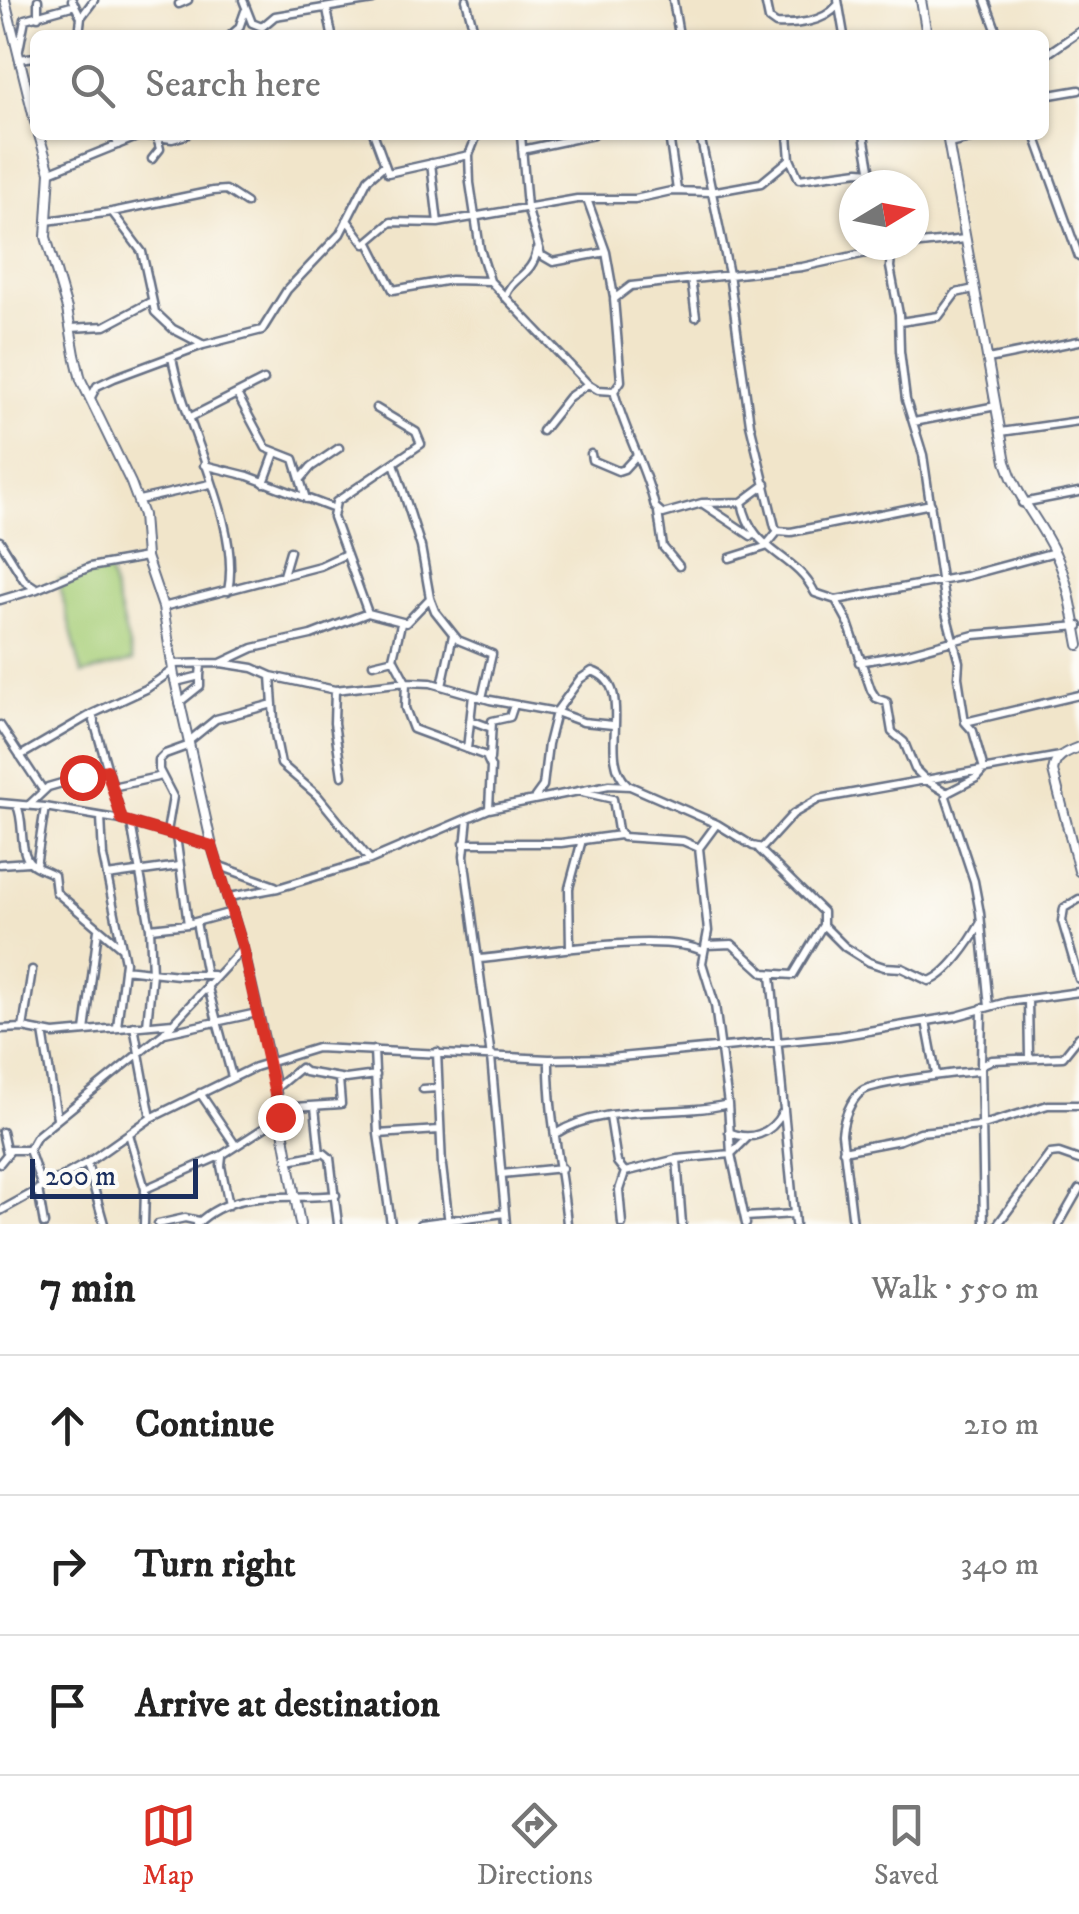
<!DOCTYPE html>
<html lang="en">
<head>
<meta charset="utf-8">
<style>
	body { margin:0; font-family:"IM FELL DW Pica",serif; background:#f6f6f6; color:#222 }
	.compass { position:absolute; left:839px; top:170px; width:90px; height:90px; border-radius:50%; background:#fff; box-shadow:0 2px 8px #0004; rotate:80deg }
	.scale { position:absolute; left:30px; bottom:25px; width:168px; box-sizing:border-box; padding-left:10px; border:5px solid #1b2f5e; border-top:0; font-size:28px; line-height:35px; white-space:nowrap; color:#1b2f5e; -webkit-text-stroke:8px #fdfcf7; paint-order:stroke }
	.stop { position:absolute; width:30px; height:30px; margin:-22px; border:8px solid #d93025; border-radius:50%; background:#fff }
	.stop.end { background:#d93025; border-color:#fff; box-shadow:0 2px 10px #0008 }
	.list { margin:0; padding:0; list-style:none }
	h2 { display:flex; justify-content:space-between; align-items:center; height:130px; margin:0; padding:0 40px; font-size:42px }
	h2 small { font-size:32px; font-weight:400; color:#767676 }
	.list li { display:grid; grid-template-columns:65px 1fr auto; gap:30px; align-items:center; box-sizing:border-box; height:140px; padding:0 40px; border-top:2px solid #e0e0e0 }
	.list b { display:block; font-size:38px; white-space:nowrap }
	.list em { font-size:32px; font-style:normal; color:#767676 }
	.icon { flex:none; width:55px; height:55px; fill:none; stroke:currentColor; stroke-width:2; stroke-linecap:round; stroke-linejoin:round }
	.map { position:relative; flex:none; width:1079px; height:1224px; overflow:hidden }
	.search { position:absolute; background:#fff; box-shadow:0 2px 8px #0004; left:30px; right:30px; top:30px; height:110px; display:flex; align-items:center; gap:25px; box-sizing:border-box; padding:0 35px; border-radius:15px; color:#767676; font-size:38px }
	.sheet { height:550px; background:#fff }
	nav { display:flex; justify-content:space-around; align-items:center; box-sizing:border-box; height:140px; border-top:2px solid #e0e0e0; background:#fff; font-size:28px; color:#767676 }
	nav a { display:grid; justify-items:center; gap:5px }
	nav .on { color:#d93025 }
	.map>svg:first-child { display:block }
	.green { fill:#a9cf7a; stroke:#627f6c; stroke-width:2.5 }
	.lines { fill:none; stroke-linecap:round; stroke-linejoin:round }
	.minor-casing { stroke:#666f84; stroke-width:11 }
	.tertiary-casing { stroke:#666f84; stroke-width:12 }
	.minor { stroke:#fff; stroke-width:6 }
	.tertiary { stroke:#fff; stroke-width:8 }
	.route { stroke:#d93025; stroke-width:12 }
</style>
</head>
<body>
<div class="map">
<svg width="1079" height="1224" viewBox="0 0 1079 1224">
	<rect width="100%" height="100%" fill="#fdfcf7"/>
	<filter id="ink" filterUnits="userSpaceOnUse"><feTurbulence type="fractalNoise" baseFrequency=".01" numOctaves="2"/><feDisplacementMap in="SourceGraphic" scale="20" xChannelSelector="R" yChannelSelector="G"/><feConvolveMatrix kernelMatrix="1 2 1 2 8 2 1 2 1" color-interpolation-filters="sRGB"/></filter>
	<filter id="wash" filterUnits="userSpaceOnUse"><feTurbulence type="fractalNoise" baseFrequency=".0048" numOctaves="4" result="noise"/><feDisplacementMap in="SourceGraphic" scale="40" xChannelSelector="R" yChannelSelector="G"/><feGaussianBlur stdDeviation="2.25" result="paint"/><feColorMatrix in="noise" values="0 0 0 0 0 0 0 0 0 0 0 0 0 0 0 0 0 1.4 0 .05"/><feComposite in="paint" operator="in"/></filter>
	<g filter="url(#wash)">
		<rect width="100%" height="100%" fill="#f1e5ca"/>
		<path class="green" d="M108,567l25,94 -51,13 -24,-94z"/>
	</g>
	<g filter="url(#ink)">
		<g class="lines">
			<g class="minor-casing">
				<path id="minor" d="M38,0v17
					M72,0l9,17 -2,18
					M243,0l9,23 10,4 13,-11 98,-16
					M466,0l9,35
					M673,0l6,35
					M765,0l4,19 7,5c20,1 48,-2 61,-18
					M838,0l6,35
					M985,0l13,35
					M179,4l9,-4
					M327,9l5,26
					M82,16l12,-16
					M231,35l8,-7 6,-17
					M19,50l6,-31 50,-14
					M1044,56l35,-24
					M19,59l16,-2
					M1044,96l35,-6
					M114,135l4,10
					M374,135l14,38 81,-18
					M477,135l-8,20 1,28 10,66 10,32 98,103 10,6 16,1
					M521,135l6,72 14,48 12,7 53,-10
					M669,135l8,55
					M700,135l29,139 21,150 25,103 3,4 13,1 140,-28
					M788,135l2,24 9,20 60,-8 12,1
					M864,135l9,50
					M1035,135l44,122
					M949,144l38,-9
					M522,150l71,-15
					M152,159l8,-10 -3,-12
					M431,163l7,60
					M50,172l92,-37 30,4 14,-4
					M587,199l19,53 8,45
					M112,212l30,40 13,60 18,17 29,15
					M347,220l18,24 26,-22 47,1 139,-24h58l36,-8 40,1 50,-9 29,-24
					M47,221l65,-9 101,-21 13,-1 20,13
					M369,243l24,47 58,-10 39,1
					M892,245l-2,22 9,47 1,37 6,49 17,55 23,158 13,49 -1,15 7,45 8,9 11,38 -8,9 -29,15 -1,4 28,84 6,32 9,94
					M691,279l5,38
					M505,298c6,-22 27,-21 32,-48
					M900,322l39,-6 17,-23 18,-4
					M71,328l34,-2 47,-25
					M172,357c12,69 70,168 56,234
					M988,359l91,-18
					M237,394l29,54 28,11 12,40
					M90,399l7,-13 17,-8 89,-33 59,-15 25,-40 53,-56 28,-55 15,-13
					M376,408l40,24 5,12 -85,58 -3,15 35,96 38,10 24,-25
					M189,418l75,-38
					M914,422l82,-16
					M542,431l27,-34 19,-13
					M1001,432l78,-11
					M591,454l1,6 26,11 6,-2 11,-12
					M394,463l27,84 9,51 5,13 23,29 34,14 -10,44
					M204,465l44,11 84,32
					M301,479l10,-12 28,-19
					M264,483l11,-30
					M766,484l-24,18c9,51 52,50 73,91l21,7 11,20 24,70 5,8 11,4 5,30 12,10 11,27 11,11 21,13
					M139,500l71,-16
					M742,502l-40,1 -39,11 -8,-7c-9,-40 -31,-76 -41,-116l7,-10 -7,-82 17,-13 171,-19 92,-20 71,-8
					M1022,503l57,-11
					M703,504l48,32
					M658,512l5,35 16,19
					M0,541l24,39 12,8
					M730,558l35,-11 13,-16
					M283,575l7,-24
					M0,600l37,-11 53,-22 56,-10
					M836,600l130,-24 89,-24
					M163,607l157,-41 26,-12
					M401,624l-8,34 13,24 -1,26 8,21 73,27 5,11 -2,42
					M859,662l46,-8 69,-19 105,-9
					M221,663l32,5 18,8 64,14 71,-8 25,1 59,17 66,12 27,10 30,3
					M173,664l48,-1 32,-15 58,-13 57,-22
					M373,664l21,-5
					M271,676l4,58 6,30 36,31 53,65
					M176,682l24,-6 1,-11
					M442,686l11,-51
					M335,690l-1,33 8,53
					M180,702l20,-16v-10
					M92,714l30,106
					M470,720l19,7
					M965,722l114,-27
					M0,725l43,65
					M189,741l27,-22 57,-15
					M467,749l6,-54
					M20,756l72,-42 54,-25 27,-19
					M490,759l2,-38 18,-4 4,-12
					M112,787l50,-11
					M582,792l31,7 5,31 5,7 60,4 16,7 9,83 -6,32 13,42 13,99 3,50 15,70
					M535,797l8,-11 5,-42 8,-32 24,-33 12,-8c46,15 4,85 35,113
					M0,803l45,4 77,13 90,26
					M29,805l19,-18 59,-17
					M17,806c8,15 1,46 14,57 5,5 17,8 23,12l2,17 66,56
					M101,817l2,39 22,106 -8,65
					M468,818l-4,38 27,201 15,167
					M131,823l19,105 2,45 -5,52
					M167,832l6,-35 -14,-27v-10l6,-6 25,-9
					M176,836l12,88
					M464,843h97l59,-8
					M699,848l17,-23
					M0,864l28,-2
					M36,866l9,-59
					M220,866l55,20
					M107,876l72,-10
					M229,897l49,-9 92,-28 119,-51 120,-24 21,1 87,38 36,22 9,2 31,-34 26,-15 241,-43
					M1079,899l-15,9 -2,13 17,58
					M196,922l10,53
					M823,925l22,22 24,15 15,5 18,1 27,13c18,-5 42,-40 51,-57
					M150,928l38,-4 44,-12
					M707,945l25,-1 32,29 29,2 30,-50v-13l-64,-63
					M570,949l-1,-61 13,-48
					M479,959c49,-4 185,-29 225,-7
					M124,969l54,6h35
					M771,975l24,249
					M207,984l25,93
					M1028,999l1,58
					M926,1021l10,53
					M134,1026l17,92
					M23,1028l9,-58
					M0,1029l23,-1 31,6 119,-11
					M85,1031l13,-101
					M43,1032l14,86
					M165,1033l92,-20
					M374,1050l4,84 13,90
					M437,1052l5,114 7,58
					M549,1059c-1,56 13,110 18,165
					M981,1064l1,-56
					M276,1088l24,-20 5,4 41,7 30,-4
					M423,1089l14,-1
					M200,1093l36,53
					M315,1107l5,47
					M279,1108l62,-4 -2,-25
					M610,1117l7,45 8,10
					M2,1132l4,18h23
					M729,1132c21,10 42,2 53,-19
					M129,1134l16,55
					M378,1134l61,-4
					M555,1134c51,-32 117,-16 173,-30
					M843,1151l57,-11 20,-8 60,-6 68,-21h31
					M222,1157l-1,9 8,39
					M677,1159l5,65
					M289,1160l35,-7 6,5 8,66
					M0,1163l9,-11
					M87,1163l17,61
					M502,1174l60,-6
					M42,1187l-13,-37 8,-14 127,-103 79,-85
					M38,1189l6,35
					M0,1211l87,-48 64,-45 104,-51 62,-19 232,11 61,-1 229,-22 118,-20 50,-14 72,-10
					M745,1217l49,-3
					M144,1224l1,-35 77,-34 59,-38
					M158,1224l27,-6 14,3
					M197,1224c39,-38 92,-23 139,-29
					M420,1224l85,-11
					M622,1224l-3,-34 6,-18 52,-13 54,-5 16,-16
					M853,1224l-11,-90c1,-14 8,-34 20,-43 12,-9 100,-19 118,-20
					M984,1224l-3,-159 11,-5 71,-3 16,-20
					M998,1224l52,-70 9,-1 20,7
					M1059,1224l20,-35"/>
			</g>
			<g class="tertiary-casing">
				<path id="tertiary" d="M5,0l30,122
					M921,0l6,35
					M39,135l11,37 -4,65 21,72 8,46 6,25 50,103 12,32 3,42 17,50 11,69 38,170 31,102 32,138 25,138
					M947,135l59,327c12,38 33,57 49,91 14,29 18,61 24,92
					M1079,747c-13,5 -24,9 -26,24l26,100"/>
			</g>
			<use href="#minor" class="minor"/>
			<use href="#tertiary" class="tertiary"/>
		</g>
	</g>
	<g class="lines" filter="url(#ink)">
		<path class="route" d="M82,777l25,-7 15,50 90,26 31,102 37,169"/>
	</g>
</svg>
<svg class="compass" viewBox="-18 -18 36 36"><path d="M0-13l5 13h-10z" fill="#e53935"/><path d="M0 13l5-13h-10z" fill="#767676"/></svg>
<div class="scale">200 m</div>
<div class="stop" style="left:82px;top:777px"></div>
<div class="stop end" style="left:280px;top:1117px"></div>
<div class="search"><svg class="icon" aria-label="search" viewBox="0 0 24 24"><circle cx="10" cy="10" r="6"/><path d="M15 15l6 6"/></svg>Search here</div>
</div>
<section class="sheet">
<h2>7 min<small>Walk · 550 m</small></h2>
<ul class="list">
<li><svg class="icon" aria-label="ahead" viewBox="0 0 24 24"><path d="M12 20V5M6 11l6-6 6 6"/></svg><div><b>Continue</b></div><em>210 m</em></li>
<li><svg class="icon" aria-label="right" viewBox="0 0 24 24"><path d="M7 20v-9h11M14 6l5 5-5 5"/></svg><div><b>Turn right</b></div><em>340 m</em></li>
<li><svg class="icon" aria-label="arrive" viewBox="0 0 24 24"><path d="M6 21V4h12l-3 4 3 4H6"/></svg><div><b>Arrive at destination</b></div></li>
</ul>
</section>
<nav>
<a class="on"><svg class="icon" aria-label="map" viewBox="0 0 24 24"><path d="M3 6l6-2 6 2 6-2v14l-6 2-6-2-6 2zM9 4v14M15 6v14"/></svg>Map</a>
<a><svg class="icon" aria-label="directions" viewBox="0 0 24 24"><path d="M12 3l9 9-9 9-9-9zM9 14v-3h6M13 9l2 2-2 2"/></svg>Directions</a>
<a><svg class="icon" aria-label="saved" viewBox="0 0 24 24"><path d="M7 4h10v16l-5-4-5 4z"/></svg>Saved</a>
</nav>
</body>
</html>
